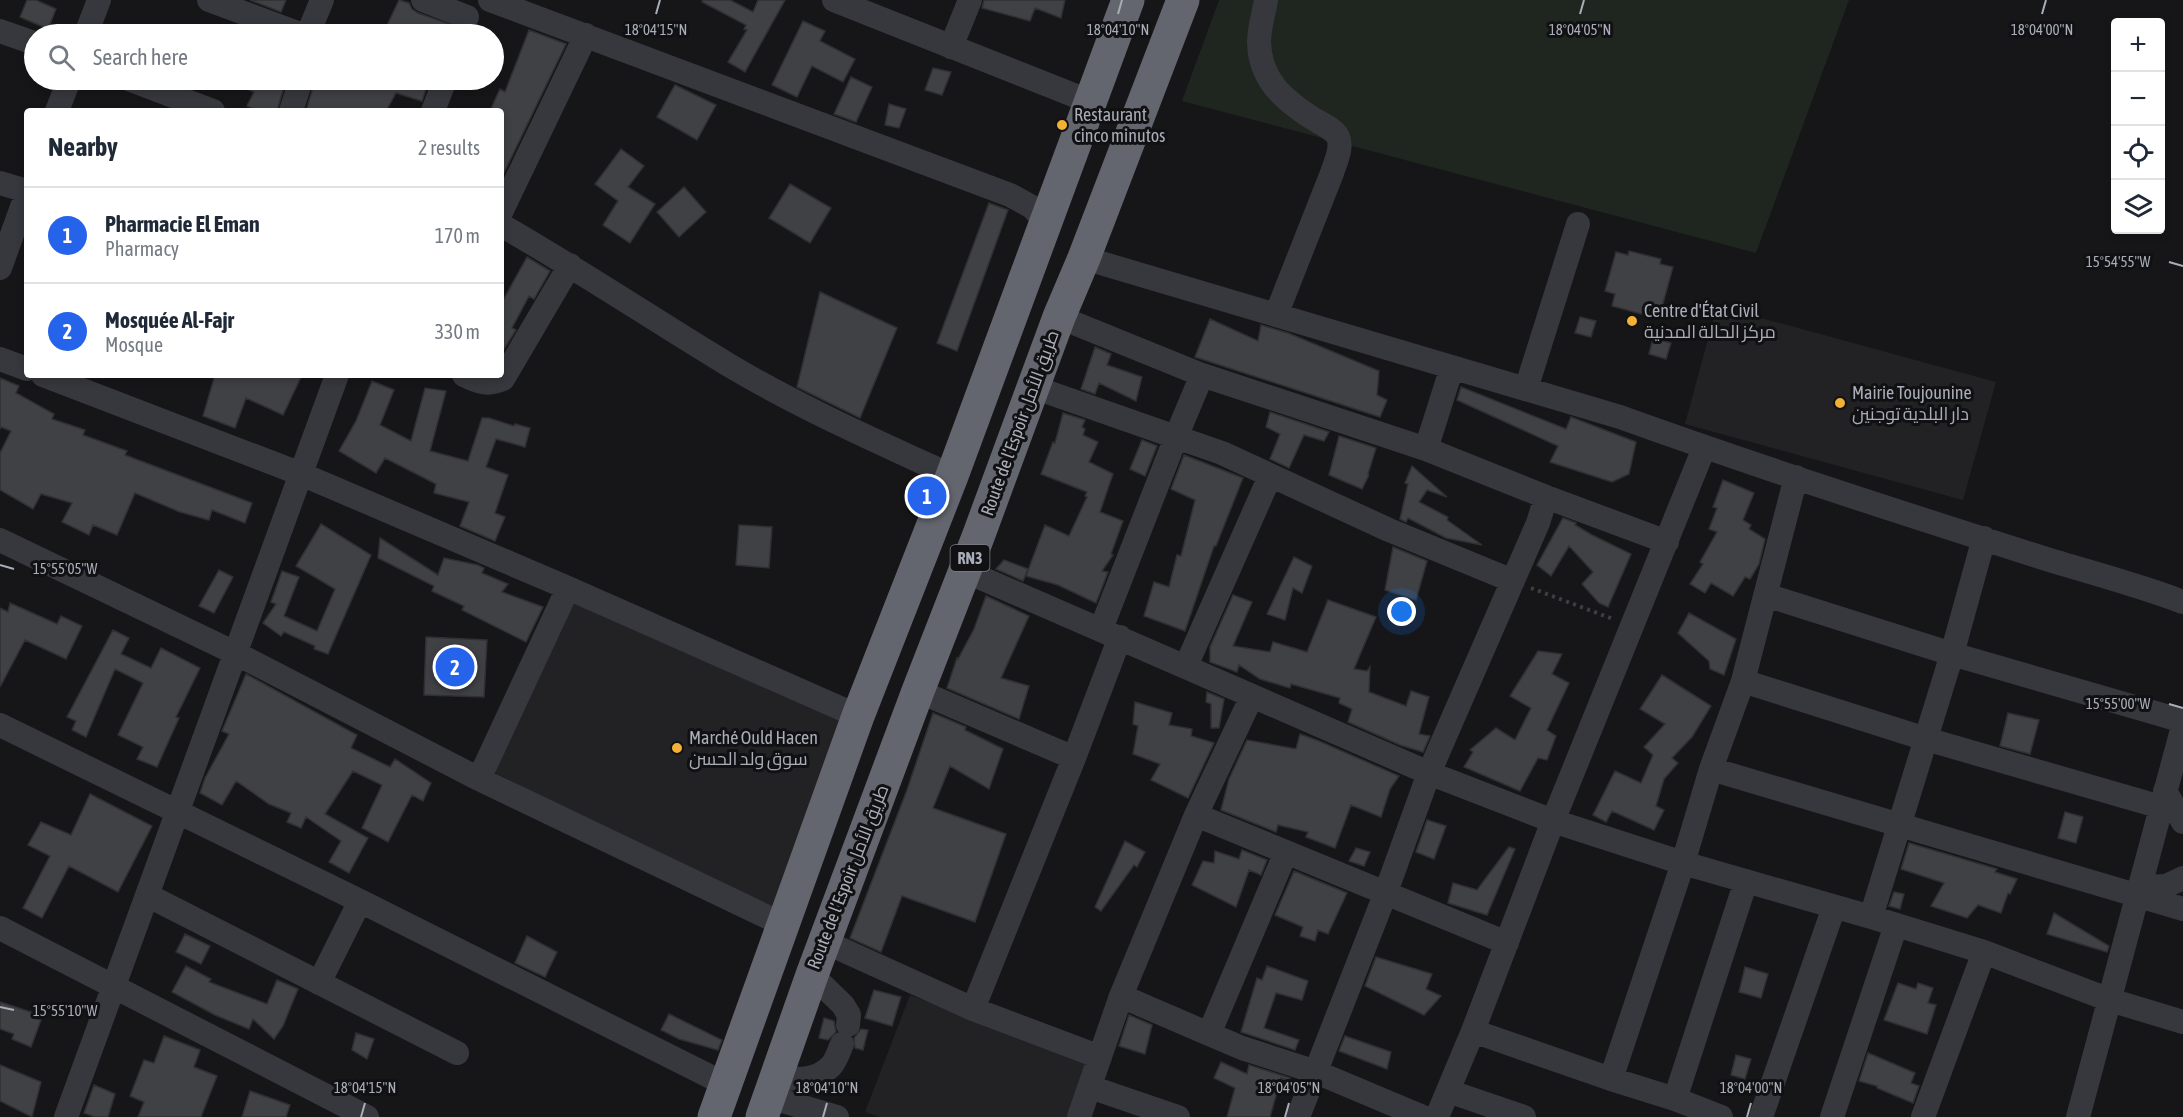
<!DOCTYPE html>
<html lang="en">
<head>
<meta charset="utf-8">
<style>
	body { margin:0; font-family:"Asap Condensed",Cairo,sans-serif; background:#f6f6f7; color:#1f2937 }
	.controls { position:absolute; right:18px; top:18px; display:grid; overflow:hidden; border-radius:6px; box-shadow:0 3px 9px #0003 }
	.controls button { width:54px; height:54px; display:grid; place-items:center; padding:0; border:0; border-bottom:2px solid #e0e1e3; background:#fff; color:#1f2937; font:30px sans-serif }
	.you { position:absolute; left:1402px; top:612px; width:21px; height:21px; margin:-15px; border:4px solid #fff; border-radius:50%; background:#1a73e8; box-shadow:0 0 0 9px #1a73e833 }
	.badge { display:grid; place-items:center; width:39px; height:39px; border-radius:50%; background:#2563eb; color:#fff; font-size:20px; font-weight:700 }
	.pin { position:absolute; translate:-50% -50%; border:3px solid #fff; box-shadow:0 2px 6px #0006 }
	.list { margin:0; padding:0; list-style:none }
	h2 { display:flex; justify-content:space-between; align-items:center; height:78px; margin:0; padding:0 24px; font-size:26px }
	h2 small { font-size:20px; font-weight:400; color:#747a83 }
	.list li { display:grid; grid-template-columns:39px 1fr auto; gap:18px; align-items:center; box-sizing:border-box; height:96px; padding:0 24px; border-top:2px solid #e0e1e3 }
	.list b { display:block; font-size:22px; white-space:nowrap }
	.list p { margin:0; font-size:20px; white-space:nowrap; color:#747a83 }
	.list em { font-size:20px; font-style:normal; color:#747a83 }
	.icon { flex:none; width:33px; height:33px; fill:none; stroke:currentColor; stroke-width:2; stroke-linecap:round; stroke-linejoin:round }
	.map { position:relative; flex:none; width:2183px; height:1117px; overflow:hidden }
	.search { position:absolute; background:#fff; box-shadow:0 3px 9px #0003; left:24px; top:24px; width:480px; height:66px; display:flex; align-items:center; gap:15px; box-sizing:border-box; padding:0 21px; border-radius:33px; color:#747a83; font-size:22px }
	.panel { position:absolute; background:#fff; box-shadow:0 3px 9px #0003; left:24px; top:108px; width:480px; height:270px; border-radius:6px }
	.map>svg:first-child { display:block }
	.built { fill:#222225 }
	.green { fill:#1e261f }
	.building { fill:#404145; stroke:#303034; stroke-width:1.5 }
	.lines { fill:none; stroke-linecap:round; stroke-linejoin:round }
	.path { stroke:#3d3f44; stroke-width:4; stroke-dasharray:3 4.5; stroke-linecap:butt }
	.minor { stroke:#37383d; stroke-width:24 }
	.highway { stroke:#63666e; stroke-width:33 }
	.ticks { fill:none; stroke:#a8adb8; stroke-width:2 }
	.poi-dot { fill:#f2b134; stroke:#111113; stroke-width:2 }
	.labels { text-anchor:middle; stroke-width:6; stroke-linejoin:round; paint-order:stroke }
	.shield { fill:#111113; stroke:#7b7e86; stroke-width:1.5 }
	.shield-label { font-size:16px; font-weight:bold; fill:#a8adb8 }
	.poi-label { font-size:18px; fill:#a8adb8; stroke:#111113; text-anchor:start }
	.street-label { font-size:18px; fill:#a8adb8; stroke:#111113 }
	.ticks-label { font-size:15px; text-anchor:middle; fill:#a8adb8; stroke:#111113; stroke-width:6; stroke-linejoin:round; paint-order:stroke }
</style>
</head>
<body>
<div class="map">
<svg width="2183" height="1117" viewBox="0 0 2183 1117">
	<rect width="100%" height="100%" fill="#161618"/>
	<path class="built" d="M1717,306l279,76 -33,118 -278,-76z
		M567,597l300,131 -79,194 -302,-154z
		M910,995l179,68 -20,54h-189l-15,-5z"/>
	<path class="green" d="M1219,0h630l-93,253 -574,-152z"/>
	<path class="building" d="M27,0h9l20,9 -8,20 -28,-12z
		M250,0h36l-5,12z
		M399,0l10,3 3,6 6,4 59,21h-94z
		M703,0h27l23,12 5,-12h27l-40,72 -17,-10 19,-32 -3,-1 2,-4 -44,-23z
		M984,0h81l-4,18 -26,-10 -5,13 -48,-13z
		M803,21l22,10 -5,10 35,18 -12,23 -31,-16 -15,31 -25,-12z
		M529,30l37,14 -65,135v-68h-11l10,-22 5,3z
		M933,68l18,4 -9,23 -17,-5z
		M851,77l21,10 -16,35 -22,-8z
		M227,80h59l-9,31h-19l-11,-5 7,-14z
		M315,80h114l-7,21 -26,-8 -10,18h-80z
		M675,85l41,20 -19,35 -40,-23z
		M889,104l17,5 -7,19 -14,-3z
		M621,149l23,17 -16,21 27,17 -25,39 -27,-18 15,-24 -23,-17z
		M790,184l41,24 -21,35 -41,-25z
		M684,187l22,25 -27,25 -22,-25z
		M989,203l19,7 -51,141 -20,-8z
		M1629,251l32,8 -1,5 13,3 -11,40 -10,-3 -3,12 -37,-10 3,-12 -10,-3 11,-39 12,3z
		M527,257l23,14 -16,28 -5,-3 -17,32 4,2 -15,24v-50z
		M820,292l77,36 -37,90 -63,-31z
		M1580,317l16,4 -5,16 -16,-4z
		M1210,319l48,22 3,-16 27,8 91,38 -2,24 10,5 -7,17 -185,-60z
		M1653,338l18,5 -5,16 -17,-5z
		M1095,347l16,7 -4,11 35,12 -6,24 -37,-18 -4,11 -14,-5z
		M215,375h87l-19,40 -37,-17 -11,30 -32,-12z
		M0,378l19,8 -3,7 38,21 -2,5 33,11 -2,5 44,16 -2,4 127,48 -7,20 -33,-13 -3,10 -29,-8 -45,-19 -18,42 -24,-10 -4,10 -27,-13 10,-19 -31,-9 -8,15 -33,-19v-37l11,-22 -10,-4 -1,2z
		M372,381l22,9 -14,35 31,16 14,-53 21,3 -16,60 38,10 14,-43h7l25,8 1,-2 15,4 -5,19 -29,-8 -10,28 22,8 -13,38 10,4 -10,24 -35,-15 9,-24 -35,-9 2,-9 -51,-26 -9,15 -37,-22 17,-30z
		M1461,387l105,42 5,-12 65,25 -7,32 -17,8 -62,-20 8,-16 -101,-46z
		M1270,412l59,20 -5,9 -20,-6 -15,33 -19,-9 10,-25 -14,-7z
		M1063,413l22,7 -3,7 3,2 -2,6 15,7 -9,20 24,12 -13,38 23,9 -12,33 2,1 -11,16 6,1 -12,31 -38,-18 -32,-9 19,-51 24,11 18,-39 -2,-1 2,-4 -46,-18 12,-32 2,1z
		M1339,436l37,12 -8,26 1,1 -7,14 -33,-14z
		M1142,440l15,6 -12,30 -15,-7z
		M1184,455l59,23 -27,68h-2l-29,85 -41,-15 10,-34 15,5 8,-32 4,1 14,-56 -24,-11z
		M1412,466l35,31 -20,-7 -8,12 29,15 -1,3 35,25 -36,-7 -38,-20 -2,4 -6,-3 8,-35 -3,-1z
		M1723,480l31,13 -11,27 8,5 -2,4 16,10 -6,25 -9,15 -5,-2 -12,19 -22,-13 -6,10 -15,-9 13,-20 -3,-2 17,-30 -8,-3 8,-21 -4,-1z
		M1563,518l13,5 -1,2 17,10 39,19 -23,53 -9,-4 -17,-19 11,-12 -24,-26 -18,30 -14,-11z
		M321,524l50,31 -43,99 -14,-5 1,-3 -31,-14 -3,4 -18,-13 13,-19 -5,-2 11,-31 17,6 -15,39 33,15 18,-42 -39,-23z
		M739,525l33,2 -3,41 -33,-3z
		M380,538l58,37 6,-17 34,7 6,3 -2,5 26,11 -6,8 41,15 -17,35 -64,-32 2,-4 -32,-15 2,-5 -56,-28z
		M1393,547l34,14 -11,39 -31,-10z
		M1294,557l18,9 -10,27 -9,-5 -8,32 -18,-6z
		M1004,560l24,9 -5,12 -27,-12z
		M219,570l14,7 -19,36 -15,-7z
		M1233,595l19,7 -19,44 37,6 3,-10 34,10 21,-52 48,17 -22,52 13,2 3,-4 -1,25 37,14 5,-15 18,6 -10,37 11,2 -7,16 -23,-7 -52,-23 4,-13 -13,-6 1,-5 -49,-14 -1,4 -30,-9 -21,-14 -2,7 -27,-10v-15z
		M986,596l43,20 -28,62 28,8 -10,33 -72,-31 10,-30 1,1 16,-30z
		M10,603l47,21 4,-8 21,10 -16,33 -41,-19 -25,47v-79l8,4z
		M1689,613l47,26 -12,36 -14,-6 -1,-8 -31,-28z
		M113,630l16,8 -8,16 30,14 10,-20 39,20 -24,49 3,1 -22,49 -20,-8 6,-12 -25,-12 25,-52 -28,-14 -29,68 -14,-7 4,-9 -9,-4z
		M426,637l61,3 -3,57 -60,-2z
		M1538,651l24,3 -10,20 17,9 -22,47 9,6 -9,24 -9,-2 -18,33 -56,-24 9,-15 -3,-2 26,-22 19,12 16,-32 -21,-12z
		M246,674l111,61 -6,13 39,19 5,-8 36,24 -8,18 -11,-6 -24,47 -26,-14 20,-43 -29,-14 -28,43 43,24 -19,35 -20,-11 12,-21 -35,-24 -5,11 -14,-6 4,-9 -22,-9 -33,-23 -14,24 -22,-12 5,-15 24,-44 -7,-3z
		M1662,675l49,31 -19,31 -20,21 6,5 -14,16 -8,27 8,4 -10,20 -42,-19 -6,11 -13,-7 22,-44 26,12 12,-28 -9,-8 21,-23 -25,-15z
		M1207,692l17,7 -5,29h-8v-24l-5,-2z
		M1135,702l37,11 -3,12 23,4 -1,7 23,7 -26,55 -37,-18 9,-16 -27,-10 5,-28 -5,-2z
		M933,713l33,14 -1,3 38,19 -14,40 -39,-23 -17,42 73,26 -31,88 -73,-26 -21,56 -31,-14 57,-148z
		M2008,713l31,7 -9,34 -30,-8z
		M1300,734l19,7 80,35 -9,13 -9,28 -30,-12 -16,43 -29,-11 2,-5 -30,-7 -2,7 -55,-22 8,-31 18,-39 49,9z
		M90,794l62,32 -34,66 -49,-26 -27,52 -19,-10 27,-52 -22,-11 13,-23 30,13z
		M2065,812l18,5 -7,26 -18,-5z
		M1427,820l19,6 -12,33 -18,-7z
		M1125,841l20,11 -8,15 -3,-2 -33,46 -6,-4z
		M1909,843l88,26 -2,3 22,7 -7,15 -2,-1 -7,20 -23,-8 -11,13 -36,-12 13,-23 -43,-14z
		M1509,847l6,2 -28,66 -39,-12 5,-20 24,7z
		M1356,848l14,4 -6,14 -15,-5z
		M1242,850l25,10 -6,15 -12,-5 -13,37 -44,-22 11,-24 11,2 1,-12 24,8z
		M1294,871l53,22 -19,41 -10,-4 -3,11 -15,-5 3,-9 -28,-12z
		M1894,892l10,2 -4,15 -11,-3z
		M2054,913l55,33 -2,6 -60,-18z
		M185,934l25,12 -9,18 -25,-12z
		M527,936l30,16 -12,25 -30,-14z
		M1376,957l56,17 -6,15 15,7 -17,19 -59,-29z
		M186,966l25,13 -2,3 58,22 10,-24 21,9 -15,37 -9,13 -21,-20 -4,10 -34,-14 -43,-23z
		M1267,966l41,15 -6,19 -26,-7 -12,35 35,12 -4,10 -54,-18 16,-54 5,2z
		M1745,967l23,7 -7,24 -22,-6z
		M1898,983l18,6 2,-6 15,5 -5,15 8,2 -9,29 -43,-14z
		M874,990l27,7 -9,29 -27,-8z
		M0,1002l40,13 -3,4 4,1 -10,27 -19,-8 2,-5 -14,-5z
		M669,1014l53,26 -4,10 -39,-11 -18,-9z
		M1129,1015l23,10 -7,29 -26,-8z
		M824,1018l10,3 2,11 -8,8 -9,-2z
		M861,1029l7,1 -5,20 -8,-2 -1,-10z
		M356,1033l18,6 -7,20 -15,-9z
		M164,1036l36,14 -6,17 23,9 -16,41h-63l6,-15 -14,-6 14,-36 10,3z
		M1345,1036l46,16 -4,17 -48,-18z
		M1868,1053l47,20 -4,10 8,3 -6,17 -36,-15v-2l-18,-5z
		M1736,1055l15,4 -6,20 -14,-4z
		M1221,1062l26,12 2,-9 41,13 -1,3 -8,-3 -11,39h-43l8,-29 -21,-10z
		M0,1065l41,17 -9,35 -32,-16z
		M94,1085l21,9 -7,23h-13l-11,-4z
		M250,1091l40,14 -4,12h-44z"/>
	<g class="lines">
		<path class="path" d="M1531,588l82,31"/>
		<path class="minor" d="M209,0l91,34
			M423,0l44,17
			M490,0l520,195 22,12 13,14
			M834,0l257,102
			M1266,0c-2,13 -7,28 -7,42 1,38 24,57 53,76 8,5 22,11 26,19 5,11 -3,26 -6,36l-56,142
			M0,31l34,12
			M86,34l13,-34
			M308,34l14,-34
			M951,47l19,-47
			M131,80l82,31
			M57,111l12,-31
			M291,111l10,-31
			M433,111l12,-31
			M0,183l27,8
			M501,212l85,-177
			M501,225c77,44 150,93 226,139 72,43 149,77 225,112
			M1084,258l536,159c139,50 279,95 420,140 48,15 96,27 143,45
			M0,268l27,-75
			M1059,317l143,58 224,74
			M0,359l27,10
			M43,375l258,99 267,114 290,128
			M464,375c14,7 24,11 39,4l67,-114
			M1033,387l143,50 26,-62
			M1526,389l52,-165
			M1546,497l121,45
			M0,540l235,113 244,126 303,145
			M965,571l464,202 124,48 130,42 188,54 113,35 126,48 73,22
			M1766,595l186,59 231,67
			M1101,629l75,-192 46,16 167,77 124,51
			M1186,666l84,-190
			M1743,681l183,58 235,68
			M918,691l156,67
			M0,725l360,176 367,184
			M1711,769l472,140
			M479,779l89,-191
			M2165,791l18,31
			M1196,815l311,128
			M2139,887l27,-1 17,-8
			M147,895l310,158
			M1871,917l81,-263 32,-116
			M0,928l367,189
			M825,942l148,67 127,48
			M812,975l31,30 6,10 -1,10
			M319,983l41,-82
			M1121,996l88,38 77,-182
			M973,1009l101,-251 46,-121
			M1473,1031l138,48 64,20 46,18
			M1209,1034l33,14 74,24 107,45
			M776,1076c19,4 40,6 55,-10 5,-5 8,-15 11,-22
			M1611,1079l72,-216 28,-94 32,-88 53,-204
			M1090,1087l88,30
			M1448,1091l76,26
			M769,1097l68,20
			M1675,1099l71,-218
			M66,1117l271,-742
			M1079,1117l42,-121 75,-181 56,-119
			M1298,1117l88,-225 43,-119 109,-250 8,-26 -120,-48 26,-82
			M1437,1117l36,-86 80,-210 151,-373
			M1761,1117l73,-210
			M1832,1117l64,-192
			M1923,1117l61,-165
			M2078,1117l105,-391"/>
		<path class="highway" d="M714,1117l144,-401 94,-240 176,-476
			M762,1117l50,-142 106,-284 60,-154 81,-220 25,-59 99,-258"/>
	</g>
	<path class="ticks" d="M656,14l4,-14M1118,14l4,-14M1580,14l4,-14M2042,14l4,-14M2169,262l14,4M0,565l14,4M2169,704l14,4M0,1007l14,3M361,1117l4,-14M823,1117l4,-14M1285,1117l4,-14M1747,1117l4,-14"/>
	<g class="poi-dot">
		<circle cx="1062" cy="125" r="6"/>
		<circle cx="1632" cy="321" r="6"/>
		<circle cx="1840" cy="403" r="6"/>
		<circle cx="677" cy="748" r="6"/>
	</g>
	<g class="labels">
		<rect class="shield" x="950.5" y="545" width="39" height="26" rx="4.5"/>
		<g class="shield-label">
			<text x="970" y="564">RN3</text>
		</g>
		<g class="poi-label">
			<text x="1074" y="121">Restaurant<tspan x="1074" dy="21">cinco minutos</tspan></text>
			<text x="1644" y="317">Centre d'État Civil<tspan x="1644" dy="21">مركز الحالة المدنية</tspan></text>
			<text x="1852" y="399">Mairie Toujounine<tspan x="1852" dy="21">دار البلدية توجنين</tspan></text>
			<text x="689" y="744">Marché Ould Hacen<tspan x="689" dy="21">سوق ولد الحسن</tspan></text>
		</g>
		<g class="street-label">
			<text transform="translate(1020 423) rotate(-70)" y="6">Route de l’Espoir طريق الأمل</text>
			<text transform="translate(848 877) rotate(-69)" y="6">Route de l’Espoir طريق الأمل</text>
		</g>
	</g>
	<g class="ticks-label">
		<text x="656" y="35">18°04'15"N</text>
		<text x="1118" y="35">18°04'10"N</text>
		<text x="1580" y="35">18°04'05"N</text>
		<text x="2042" y="35">18°04'00"N</text>
		<text x="2118" y="267">15°54'55"W</text>
		<text x="65" y="574">15°55'05"W</text>
		<text x="2118" y="709">15°55'00"W</text>
		<text x="65" y="1016">15°55'10"W</text>
		<text x="365" y="1093">18°04'15"N</text>
		<text x="827" y="1093">18°04'10"N</text>
		<text x="1289" y="1093">18°04'05"N</text>
		<text x="1751" y="1093">18°04'00"N</text>
	</g>
</svg>
<div class="controls">
<button>+</button>
<button>−</button>
<button><svg class="icon" aria-label="locate" viewBox="0 0 24 24"><circle cx="12" cy="12" r="6"/><path d="M12 2v4M12 18v4M2 12h4M18 12h4"/></svg></button>
<button><svg class="icon" aria-label="layers" viewBox="0 0 24 24"><path d="M12 4l9 5-9 5-9-5zM3 14l9 5 9-5"/></svg></button>
</div>
<div class="you"></div>
<div class="pin badge" style="left:927px;top:496px">1</div>
<div class="pin badge" style="left:455px;top:667px">2</div>
<div class="search"><svg class="icon" aria-label="search" viewBox="0 0 24 24"><circle cx="10" cy="10" r="6"/><path d="M15 15l6 6"/></svg>Search here</div>
<section class="panel">
<h2>Nearby<small>2 results</small></h2>
<ul class="list">
<li><span class="badge">1</span><div><b>Pharmacie El Eman</b><p>Pharmacy</p></div><em>170 m</em></li>
<li><span class="badge">2</span><div><b>Mosquée Al-Fajr</b><p>Mosque</p></div><em>330 m</em></li>
</ul>
</section>
</div>
</body>
</html>
